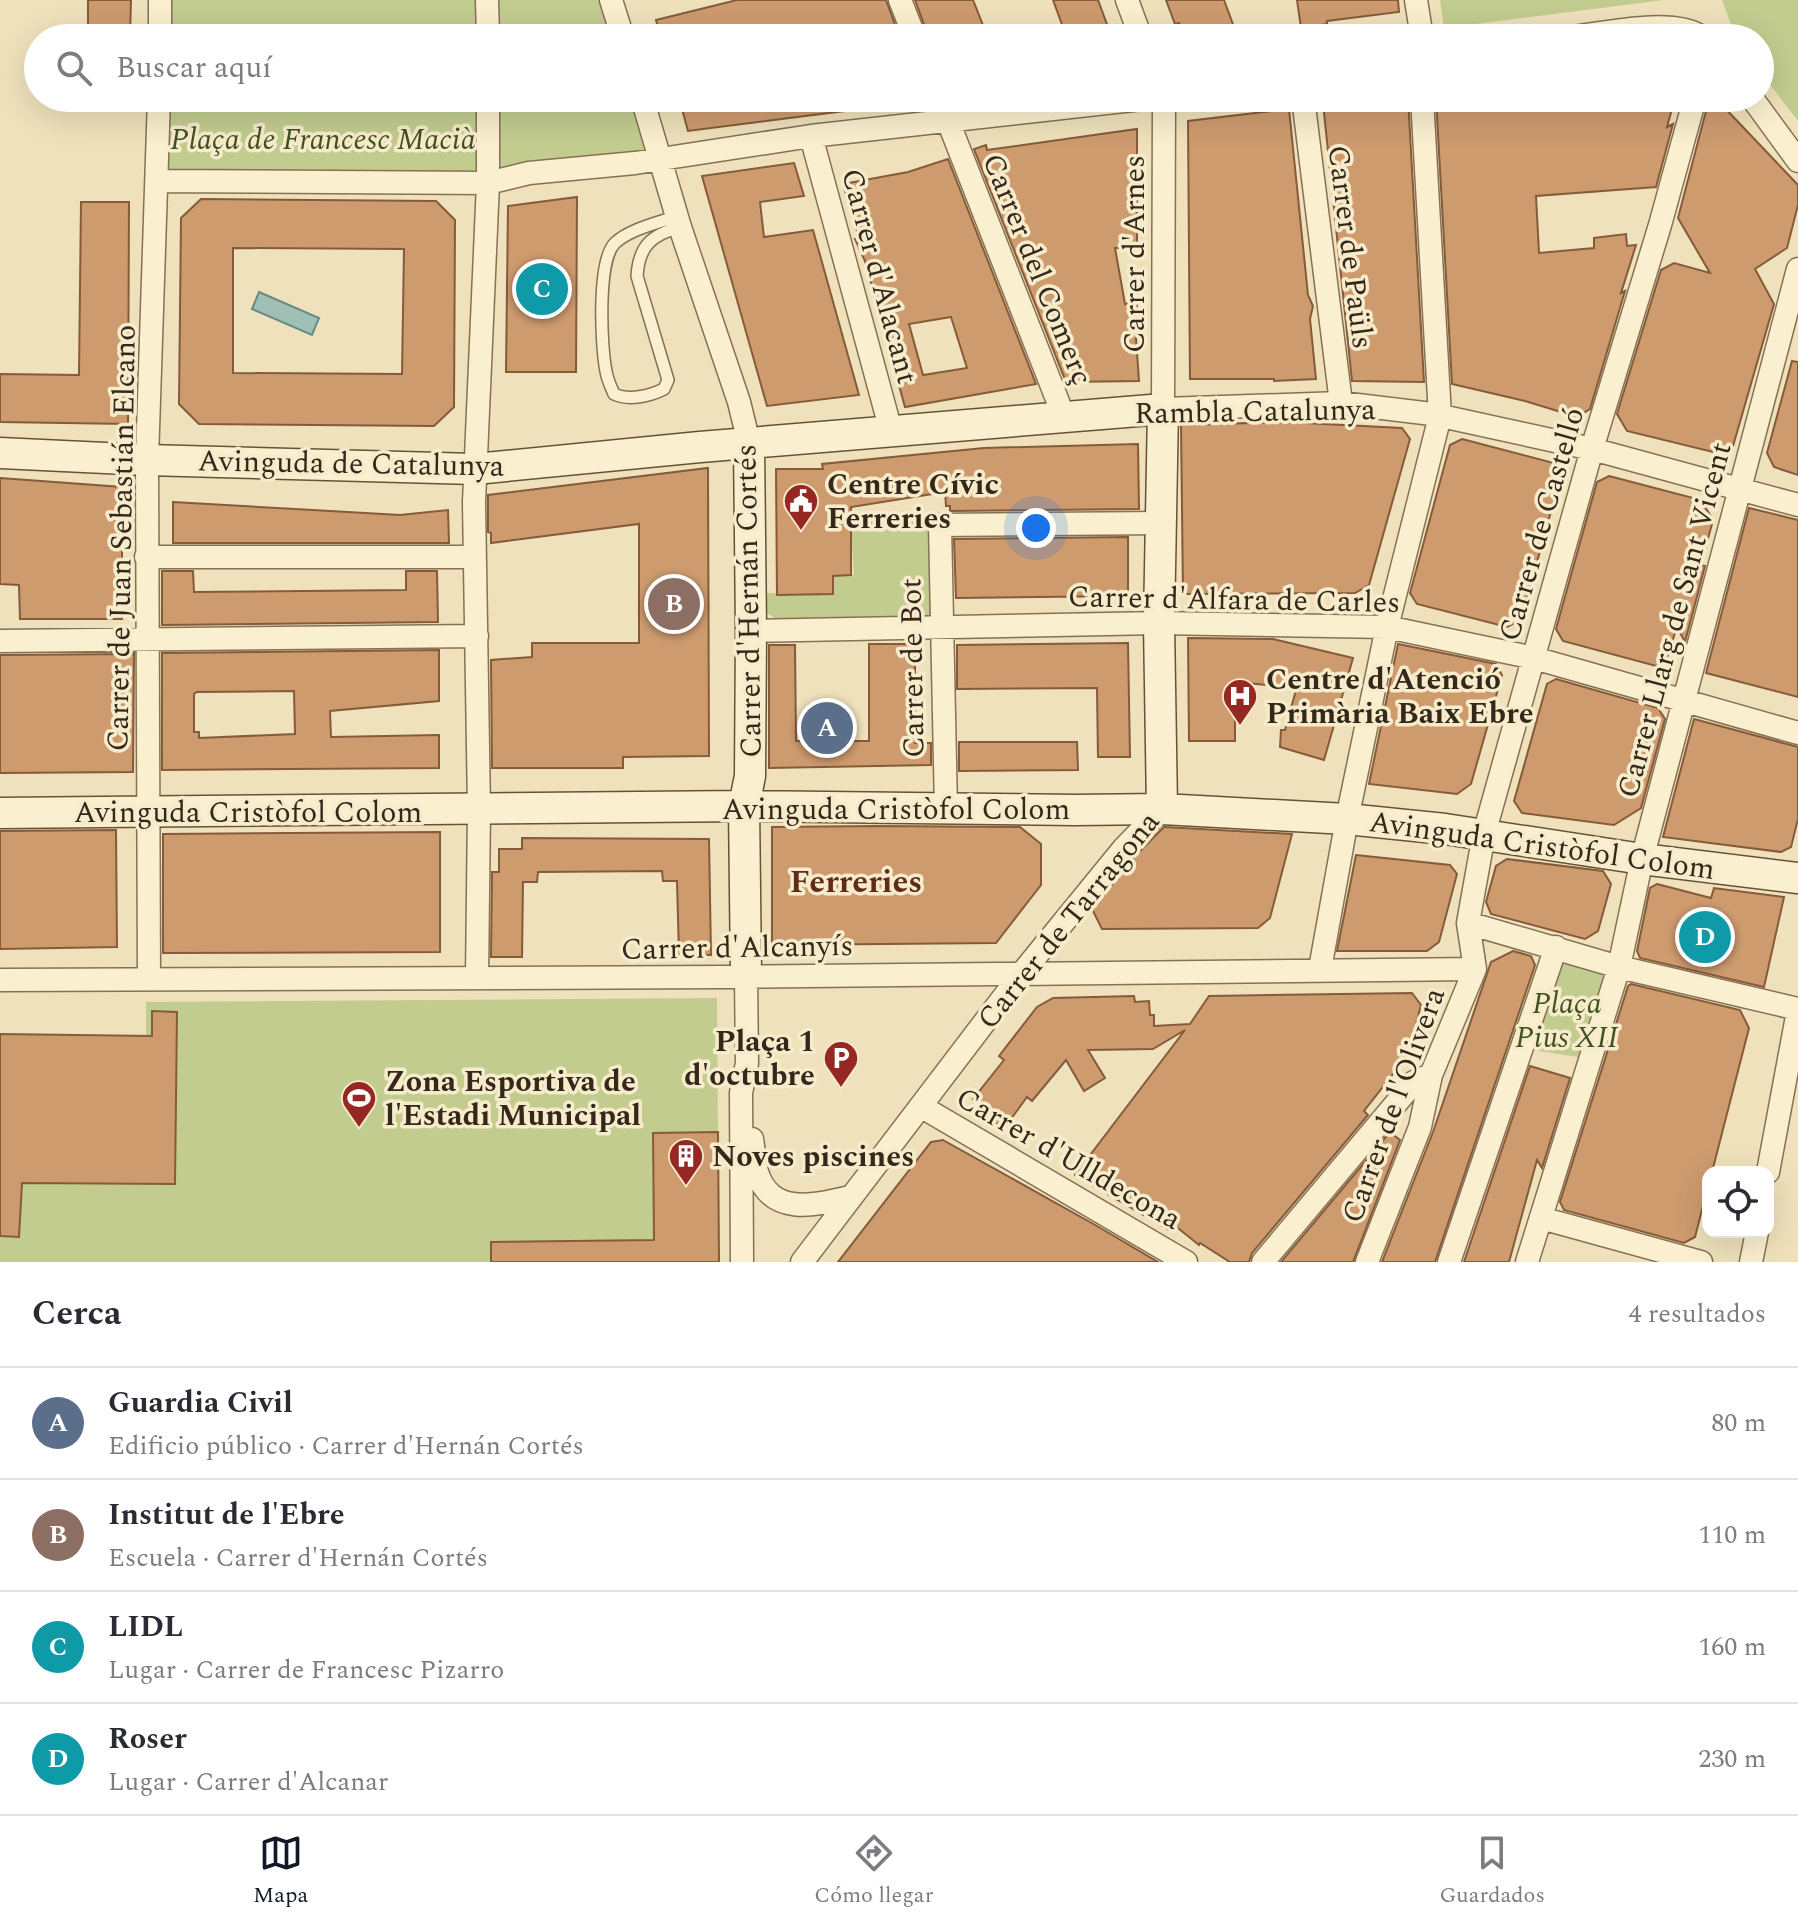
<!DOCTYPE html>
<html lang="es">
<head>
<meta charset="utf-8">
<style>
	body { margin:0; font-family:Spectral,serif; background:#f2f2f3; color:#2b2b33 }
	.controls { position:absolute; right:24px; bottom:24px; display:grid; overflow:hidden; border-radius:16px; box-shadow:0 8px 32px #0002 }
	.controls button { width:72px; height:72px; display:grid; place-items:center; padding:0; border:0; border-bottom:2px solid #e1e1e2; background:#fff; color:#2b2b33; font:40px sans-serif }
	.you { position:absolute; left:1036px; top:528px; width:28px; height:28px; margin:-20px; border:6px solid #fff; border-radius:50%; background:#1a73e8; box-shadow:0 0 0 12px #1a73e833 }
	.badge { display:grid; place-items:center; width:52px; height:52px; border-radius:50%; background:#111827; color:#fff; font-size:26px; font-weight:700 }
	.pin { position:absolute; translate:-50% -50%; border:4px solid #fff; box-shadow:0 2px 8px #0006 }
	.list { margin:0; padding:0; list-style:none }
	h2 { display:flex; justify-content:space-between; align-items:center; height:104px; margin:0; padding:0 32px; font-size:34px }
	h2 small { font-size:26px; font-weight:400; color:#7c7c81 }
	.list li { display:grid; grid-template-columns:52px 1fr auto; gap:24px; align-items:center; box-sizing:border-box; height:112px; padding:0 32px; border-top:2px solid #e1e1e2 }
	.list b { display:block; font-size:30px; white-space:nowrap }
	.list p { margin:0; font-size:26px; white-space:nowrap; color:#7c7c81 }
	.list em { font-size:26px; font-style:normal; color:#7c7c81 }
	.icon { flex:none; width:44px; height:44px; fill:none; stroke:currentColor; stroke-width:2; stroke-linecap:round; stroke-linejoin:round }
	.map { position:relative; flex:none; width:1798px; height:1262px; overflow:hidden }
	.search { position:absolute; background:#fff; box-shadow:0 8px 32px #0002; left:24px; right:24px; top:24px; height:88px; display:flex; align-items:center; gap:20px; box-sizing:border-box; padding:0 28px; border-radius:44px; color:#7c7c81; font-size:30px }
	.sheet { height:552px; background:#fff }
	nav { display:flex; justify-content:space-around; align-items:center; box-sizing:border-box; height:112px; border-top:2px solid #e1e1e2; background:#fff; font-size:22px; color:#7c7c81 }
	nav a { display:grid; justify-items:center; gap:4px }
	nav .on { color:#111827 }
	.map>svg:first-child { display:block }
	.green { fill:#c2cc8f }
	.water { fill:#9fbfb7; stroke:#678c85; stroke-width:2 }
	.building { fill:#ce9b6f; stroke:#855b3a; stroke-width:2; fill-rule:evenodd }
	.lines { fill:none; stroke-linecap:round; stroke-linejoin:round }
	.lane-casing { stroke:#867155; stroke-width:14 }
	.street-casing { stroke:#867155; stroke-width:25 }
	.secondary-casing { stroke:#675238; stroke-width:33 }
	.lane { stroke:#faefce; stroke-width:11 }
	.street { stroke:#faefce; stroke-width:22 }
	.secondary { stroke:#faefce; stroke-width:30 }
	.labels { text-anchor:middle; stroke-width:7; stroke-linejoin:round; paint-order:stroke }
	.park-label { font-size:30px; font-style:italic; fill:#435120; stroke:#f6ebcb }
	.street-label { font-size:30px; fill:#34281a; stroke:#f6ebcb }
	.poi-label { font-size:30px; font-weight:bold; fill:#34281a; stroke:#f6ebcb; text-anchor:start }
	.neighbourhood-label { font-size:32px; font-weight:bold; fill:#622b18; stroke:#f6ebcb }
</style>
</head>
<body>
<div class="map">
<svg width="1798" height="1262" viewBox="0 0 1798 1262">
	<rect width="100%" height="100%" fill="#eee1bb"/>
	<path class="green" d="M160,0h319l2,38h-321z
		M490,0h121l12,38h-133z
		M1440,0h224l-220,28z
		M1722,0h76v121l-38,-49v-34h-24z
		M159,98h483l19,61 -132,14 -371,8z
		M932,515v105l-149,3 -18,-11 -5,-19 64,1 1,-19h29l-4,-58z
		M1556,947l63,20 -29,92 -69,-11z
		M717,998l2,264h-719v-228l146,2v-34z"/>
	<path class="water" d="M259,292l60,26 -7,17 -60,-26z"/>
	<path class="building" d="M88,0h43l-1,36h-42z
		M737,0h149l14,38h-239l-5,-18z
		M915,0h58l15,38h-59z
		M1053,0h45l14,38h-45z
		M1166,0h58l14,38h-54l-5,-15 -4,1z
		M1297,0h101l1,12 -72,9v3l-26,4z
		M679,98h173v12l-164,21z
		M1371,98h37l16,284 -72,-1 -29,-278z
		M1436,98h239l-8,29 6,-3 -17,63 -120,9 3,57 55,-5v-10l32,-4 1,12 9,-1 -15,48 4,-2 -35,118 -13,8 -52,-16 -73,-17z
		M1722,105l76,80v20l-11,43 -32,21 19,35 -41,142 -12,8 -94,-23 -10,-17 44,-144 13,-7 36,10 -32,-55 28,-107z
		M1289,109l19,186 5,11 -3,13 6,60 -42,2v-2h-84l-2,-258z
		M1137,129v119h-22l10,56 12,-2 -1,36 3,43 -73,1 -92,-233 12,-4 1,5z
		M948,159l88,225 -131,23 -40,-146 -10,-22 4,-1 -16,-54 65,-12zM951,317l16,51 -44,7 -14,-51z
		M794,163l10,33 -44,6 4,35 49,-7 46,165 -92,11 -65,-230z
		M577,197l-1,175h-70l2,-166z
		M201,199l235,2 19,19 -1,187 -20,19 -235,-2 -20,-20 2,-186zM233,248l171,1 -2,125 -169,-1z
		M81,202h48l-1,222 -128,-2v-48l79,1z
		M1792,361l6,1v113l-24,-8 -7,-14z
		M1285,422l117,6 8,11 -41,146 -14,8 -172,1 -2,-169z
		M1462,439l92,24 7,12 -40,145 -14,7 -90,-23 -7,-11 40,-148z
		M1138,444l1,65 -189,2v-5h-4l-1,-14 -94,15v68l-18,1v18l-56,1 -1,-126h47l-1,-5 162,-16z
		M708,468l1,288 -86,1v11h-131l-1,-108 41,-3v-14h107v-119l-148,19v-10l-3,-1v-37z
		M1609,476l92,24 12,20 -12,45 4,1 -20,76 -8,-15 -11,33 -10,6 -93,-25 -7,-12 41,-147z
		M0,478l122,9v132h-102l-1,-34 -19,-1z
		M173,502l227,13 48,-5 1,33h-276z
		M1749,508l49,12v177l-92,-24z
		M1128,537v59l-172,2 -2,-59z
		M162,571h31l1,21 212,-2v-19h31l1,51 -276,3z
		M1188,638l85,1 80,19 -29,102 -44,-13 1,-17h4l11,-40 -29,-5 -32,-3v59h-46z
		M1128,643l2,114h-32l-1,-69 -140,1v-44z
		M869,644h46v99h16v22l-162,3v-123h26l1,96h73z
		M1398,644l98,20 6,11 -31,109 -14,10 -88,-10z
		M439,650v51l-109,10 1,26 108,-2v33l-277,2v-117zM294,691l1,43 -96,4v-6h-5v-38l3,-2z
		M134,654l-1,118 -133,1v-118z
		M1556,679l102,29 7,11 -24,89 -27,17 -92,-12 -8,-12 33,-117z
		M1694,719l104,28v72l-7,28 -10,5 -118,-15z
		M959,742h118l1,28 -119,1z
		M877,826l143,1 21,17v41l-45,58 -224,2v-118z
		M1164,827l128,7 -22,84 -12,10 -156,1 -10,-20 42,-52z
		M116,830l1,117 -117,2v-118z
		M440,832v120l-277,1v-119z
		M522,838l187,1 2,116h-32l-2,-74h-14l-1,-10 -124,1 -1,10h-14l-1,75h-31l1,-85h7v-23h23z
		M1356,855l94,10 7,9 -18,68 -12,9h-90z
		M1507,859l96,12 8,13 -13,47 -13,8 -94,-25 -5,-12 10,-36z
		M1657,884l54,14 3,-10 70,9 -20,90 -124,-29 -3,-7 13,-63z
		M1513,951l18,5 4,9 -100,297h-53l51,-130 58,-170z
		M1631,984l109,26 9,18 -37,144h-4v14l-13,51 -11,6 -120,-33 -4,-8 68,-216z
		M1412,993l9,12 -13,50 -44,56 4,4 -116,138 -3,9h-19l-30,-19 -1,2 -25,-20 -5,5 -94,-55 110,-145 -32,19 -65,1 17,28 -21,13 -18,-31 -34,41 -5,-4 -24,33 -23,-19 3,-4 -10,-8 31,-39 -5,-4 38,-49 16,-9 81,-2 1,6 14,-1 1,14h4v11l36,-2 19,-28z
		M152,1011l25,1 -2,172 -153,-1 -3,54 -19,-1v-202l152,2z
		M1530,1066l40,12 -28,90 -5,-8 -28,102h-45z
		M718,1132l1,130h-228v-20l163,-2 -1,-107z
		M1390,1132l10,8 -47,122h-72z
		M943,1140l154,86 61,36h-320l93,-120z"/>
	<g class="lines">
		<g class="lane-casing">
			<path id="lane" d="M677,216c-19,7 -47,13 -62,27 -18,17 -14,104 -9,128 1,8 5,16 8,23 15,7 36,2 50,-5l4,-9 -31,-104c2,-30 14,-41 43,-49"/>
		</g>
		<g class="street-casing">
			<path id="street" d="M487,0l1,38
				M611,0l12,38
				M900,0l15,38
				M1127,0l14,38
				M1416,0l6,38
				M160,38v-38
				M1566,38c34,-4 109,-22 137,0
				M642,98l38,129 59,175 10,41
				M939,98l125,319
				M1164,98l-1,311 178,-6 91,11 160,35 206,56
				M1303,98l38,305
				M1752,98l46,63
				M811,136l80,295
				M158,181l330,2 41,-10 106,-10 176,-27 340,-38
				M146,557h328
				M751,631l408,-8 228,4 147,31 264,75
				M0,641l477,-5
				M946,810l-6,-285 222,-2
				M1468,923l151,44 179,42
				M1320,969l27,-150 40,-192 53,-211 -18,-318
				M1475,969l-7,-46 16,-89 108,-385 68,-224 35,-127
				M477,978l2,-169 -5,-307 14,-319v-85
				M149,979l-2,-519 12,-362
				M0,980l722,-3 753,-8
				M922,1107l264,155
				M752,1139c2,11 2,23 5,33 14,45 59,33 93,25
				M1768,1172l30,-161
				M1541,1218l160,44
				M742,1262l-1,-169 6,-30 -1,-87
				M802,1262l220,-289 102,-125 38,-39
				M1263,1262l151,-180 17,-7
				M1367,1262l53,-135 11,-52 44,-106
				M1449,1262l107,-315
				M1527,1262l92,-295 23,-108 156,-590
				M1751,1262l6,-30"/>
		</g>
		<g class="secondary-casing">
			<path id="secondary" d="M0,453l147,7 328,9 225,-22 463,-38 -4,214 3,186
				M0,813l744,-7 331,4 87,-1 185,10 98,10 197,30 156,19
				M746,976l-2,-170 6,-30 1,-145 -2,-188"/>
		</g>
		<use href="#lane" class="lane"/>
		<use href="#street" class="street"/>
		<use href="#secondary" class="secondary"/>
	</g>
	<defs>
		<g id="civic-pin" transform="scale(1.8)"><path d="M0 17L-7.5 6A9.5 9.5 0 1 1 7.5 6Z" fill="#962823" stroke="#f6ebcb"/><path d="M-.6-6.5H3V-4.5H.6V-3L4-1V1h2V6H-6V1h2V-1L-.6-3ZM-1.2 2.5V6h2.4V2.5Z" fill="#fff"/></g>
		<g id="hospital-pin" transform="scale(1.8)"><path d="M0 17L-7.5 6A9.5 9.5 0 1 1 7.5 6Z" fill="#962823" stroke="#f6ebcb"/><path d="M-5-5h3v3.5h4V-5h3V5h-3V1.5h-4V5h-3Z" fill="#fff"/></g>
		<g id="parking-pin" transform="scale(1.8)"><path d="M0 17L-7.5 6A9.5 9.5 0 1 1 7.5 6Z" fill="#962823" stroke="#f6ebcb"/><path d="M-3.5-5.5H1a3.5 3.5 0 0 1 0 7H-1V5.5H-3.5ZM-1-3.4V-.6H.8a1.4 1.4 0 0 0 0-2.8Z" fill="#fff"/></g>
		<g id="stadium-pin" transform="scale(1.8)"><path d="M0 17L-7.5 6A9.5 9.5 0 1 1 7.5 6Z" fill="#962823" stroke="#f6ebcb"/><path d="M0-5a6.5 5 0 1 0 0 10a6.5 5 0 1 0 0-10ZM-3.5-1.8h7v3.6h-7Z" fill="#fff"/></g>
		<g id="building-pin" transform="scale(1.8)"><path d="M0 17L-7.5 6A9.5 9.5 0 1 1 7.5 6Z" fill="#962823" stroke="#f6ebcb"/><path d="M-4-6H4V6H1V3H-1V6H-4ZM-2.5-4.3h1.7v1.8h-1.7ZM.8-4.3h1.7v1.8H.8ZM-2.5-1h1.7V.8h-1.7ZM.8-1h1.7V.8H.8Z" fill="#fff"/></g>
	</defs>
	<g fill-rule="evenodd">
		<use href="#civic-pin" x="801" y="501"/>
		<use href="#hospital-pin" x="1240" y="696"/>
		<use href="#parking-pin" x="841" y="1058"/>
		<use href="#stadium-pin" x="359" y="1098"/>
		<use href="#building-pin" x="686" y="1156"/>
	</g>
	<g class="labels">
		<g class="park-label">
			<text x="323" y="149">Plaça de Francesc Macià</text>
			<text x="1567" y="1013">Plaça<tspan x="1567" dy="34">Pius XII</tspan></text>
		</g>
		<g class="street-label">
			<text transform="translate(1351 247) rotate(83)" y="10">Carrer de Paüls</text>
			<text transform="translate(1134 254) rotate(-90)" y="10">Carrer d'Arnes</text>
			<text transform="translate(1038 269) rotate(68)" y="10">Carrer del Comerç</text>
			<text transform="translate(880 276) rotate(75)" y="10">Carrer d'Alacant</text>
			<text transform="translate(1255 411) rotate(-1)" y="10">Rambla Catalunya</text>
			<text transform="translate(351 463) rotate(1)" y="10">Avinguda de Catalunya</text>
			<text transform="translate(1541 524) rotate(-74)" y="10">Carrer de Castelló</text>
			<text transform="translate(121 538) rotate(-89)" y="10">Carrer de Juan Sebastián Elcano</text>
			<text transform="translate(1234 599) rotate(1)" y="10">Carrer d'Alfara de Carles</text>
			<text transform="translate(748 601) rotate(-91)" y="10">Carrer d'Hernán Cortés</text>
			<text transform="translate(1674 620) rotate(-75)" y="10">Carrer Llarg de Sant Vicent</text>
			<text transform="translate(912 668) rotate(-91)" y="10">Carrer de Bot</text>
			<text x="896" y="819">Avinguda Cristòfol Colom</text>
			<text x="248" y="822">Avinguda Cristòfol Colom</text>
			<text transform="translate(1542 845) rotate(8)" y="10">Avinguda Cristòfol Colom</text>
			<text transform="translate(1068 920) rotate(-51)" y="10">Carrer de Tarragona</text>
			<text transform="translate(737 947) rotate(-1)" y="10">Carrer d'Alcanyís</text>
			<text transform="translate(1393 1105) rotate(-70)" y="10">Carrer de l'Olivera</text>
			<text transform="translate(1069 1158) rotate(30)" y="10">Carrer d'Ulldecona</text>
		</g>
		<g class="poi-label">
			<text x="827" y="494">Centre Cívic<tspan x="827" dy="34">Ferreries</tspan></text>
			<text x="1266" y="689">Centre d'Atenció<tspan x="1266" dy="34">Primària Baix Ebre</tspan></text>
			<text x="815" y="1051" text-anchor="end">Plaça 1<tspan x="815" dy="34">d'octubre</tspan></text>
			<text x="385" y="1091">Zona Esportiva de<tspan x="385" dy="34">l'Estadi Municipal</tspan></text>
			<text x="712" y="1166">Noves piscines</text>
		</g>
		<g class="neighbourhood-label">
			<text x="856" y="892">Ferreries</text>
		</g>
	</g>
</svg>
<div class="controls">
<button><svg class="icon" aria-label="locate" viewBox="0 0 24 24"><circle cx="12" cy="12" r="6"/><path d="M12 2v4M12 18v4M2 12h4M18 12h4"/></svg></button>
</div>
<div class="you"></div>
<div class="pin badge" style="left:827px;top:728px;background:#5c6f8a">A</div>
<div class="pin badge" style="left:674px;top:604px;background:#8d6e63">B</div>
<div class="pin badge" style="left:542px;top:289px;background:#0f9aa8">C</div>
<div class="pin badge" style="left:1705px;top:937px;background:#0f9aa8">D</div>
<div class="search"><svg class="icon" aria-label="search" viewBox="0 0 24 24"><circle cx="10" cy="10" r="6"/><path d="M15 15l6 6"/></svg>Buscar aquí</div>
</div>
<section class="sheet">
<h2>Cerca<small>4 resultados</small></h2>
<ul class="list">
<li><span class="badge" style="background:#5c6f8a">A</span><div><b>Guardia Civil</b><p>Edificio público · Carrer d'Hernán Cortés</p></div><em>80 m</em></li>
<li><span class="badge" style="background:#8d6e63">B</span><div><b>Institut de l'Ebre</b><p>Escuela · Carrer d'Hernán Cortés</p></div><em>110 m</em></li>
<li><span class="badge" style="background:#0f9aa8">C</span><div><b>LIDL</b><p>Lugar · Carrer de Francesc Pizarro</p></div><em>160 m</em></li>
<li><span class="badge" style="background:#0f9aa8">D</span><div><b>Roser</b><p>Lugar · Carrer d'Alcanar</p></div><em>230 m</em></li>
</ul>
</section>
<nav>
<a class="on"><svg class="icon" aria-label="map" viewBox="0 0 24 24"><path d="M3 6l6-2 6 2 6-2v14l-6 2-6-2-6 2zM9 4v14M15 6v14"/></svg>Mapa</a>
<a><svg class="icon" aria-label="directions" viewBox="0 0 24 24"><path d="M12 3l9 9-9 9-9-9zM9 14v-3h6M13 9l2 2-2 2"/></svg>Cómo llegar</a>
<a><svg class="icon" aria-label="saved" viewBox="0 0 24 24"><path d="M7 4h10v16l-5-4-5 4z"/></svg>Guardados</a>
</nav>
</body>
</html>
